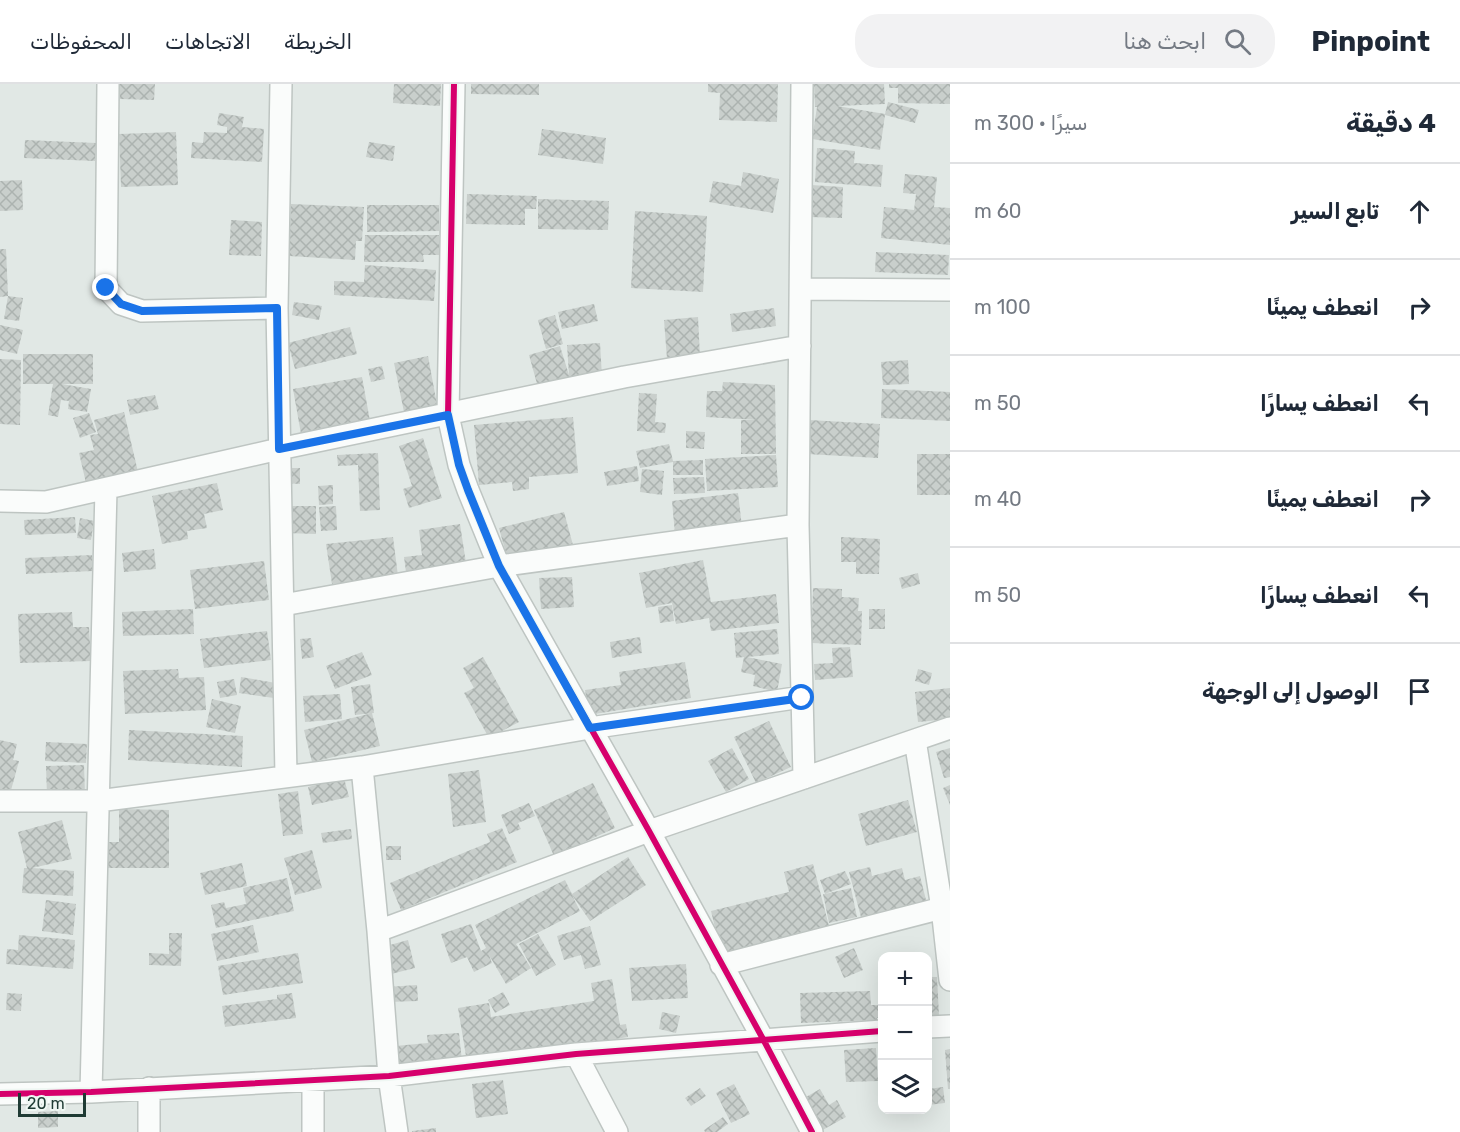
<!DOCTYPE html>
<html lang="ar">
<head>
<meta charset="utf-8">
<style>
	body { margin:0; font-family:Rubik,Cairo,sans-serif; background:#f2f2f3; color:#1f2937; direction:rtl }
	.controls { position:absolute; right:18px; bottom:18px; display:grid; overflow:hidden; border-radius:12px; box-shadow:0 6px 24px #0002 }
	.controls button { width:54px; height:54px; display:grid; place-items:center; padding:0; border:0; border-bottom:2px solid #e0e1e3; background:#fff; color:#1f2937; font:30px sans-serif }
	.scale { position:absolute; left:18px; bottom:15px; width:68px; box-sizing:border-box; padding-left:6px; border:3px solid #1f3b34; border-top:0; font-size:16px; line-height:21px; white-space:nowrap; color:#1f3b34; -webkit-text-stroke:4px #eff7f3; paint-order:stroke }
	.stop { position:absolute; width:18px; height:18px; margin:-14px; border:4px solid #1a73e8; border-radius:50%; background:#fff }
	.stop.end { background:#1a73e8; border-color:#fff; box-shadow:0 2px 6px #0008 }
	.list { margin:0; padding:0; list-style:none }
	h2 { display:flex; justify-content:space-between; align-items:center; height:78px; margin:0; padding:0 24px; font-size:26px }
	h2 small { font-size:20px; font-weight:400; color:#747a83 }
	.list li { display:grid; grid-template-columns:39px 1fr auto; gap:18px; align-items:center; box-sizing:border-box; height:96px; padding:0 24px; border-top:2px solid #e0e1e3 }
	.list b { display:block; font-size:22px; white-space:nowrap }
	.list em { font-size:20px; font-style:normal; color:#747a83 }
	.icon { flex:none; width:33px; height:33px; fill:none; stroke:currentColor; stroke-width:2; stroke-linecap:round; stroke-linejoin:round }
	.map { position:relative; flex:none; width:950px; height:1048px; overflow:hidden; direction:ltr }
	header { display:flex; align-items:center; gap:36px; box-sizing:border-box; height:84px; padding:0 30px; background:#fff; border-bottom:2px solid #e0e1e3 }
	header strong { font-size:28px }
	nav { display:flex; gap:33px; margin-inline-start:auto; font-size:21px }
	.search { width:420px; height:54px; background:#f2f2f3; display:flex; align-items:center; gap:15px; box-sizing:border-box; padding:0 21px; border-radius:24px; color:#747a83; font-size:22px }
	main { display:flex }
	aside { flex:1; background:#fff }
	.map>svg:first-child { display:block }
	.building { fill:url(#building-cross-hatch) }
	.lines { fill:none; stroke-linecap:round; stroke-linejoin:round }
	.minor-casing { stroke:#bec5c2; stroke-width:24 }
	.minor { stroke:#fafcfb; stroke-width:21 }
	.cycleway-casing { stroke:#eff7f3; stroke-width:10 }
	.cycleway { stroke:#d6006c; stroke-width:6 }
	.route { stroke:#1a73e8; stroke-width:8 }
</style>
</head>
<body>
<header>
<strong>Pinpoint</strong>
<div class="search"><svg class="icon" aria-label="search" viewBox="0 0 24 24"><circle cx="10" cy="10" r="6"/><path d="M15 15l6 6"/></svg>ابحث هنا</div>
<nav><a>الخريطة</a><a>الاتجاهات</a><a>المحفوظات</a></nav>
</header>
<main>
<aside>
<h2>4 دقيقة<small>سيرًا · 300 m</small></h2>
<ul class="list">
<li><svg class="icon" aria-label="ahead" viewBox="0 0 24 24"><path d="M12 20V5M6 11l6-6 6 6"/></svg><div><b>تابع السير</b></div><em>60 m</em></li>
<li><svg class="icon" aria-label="right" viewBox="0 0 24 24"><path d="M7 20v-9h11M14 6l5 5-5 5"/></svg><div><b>انعطف يمينًا</b></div><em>100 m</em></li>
<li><svg class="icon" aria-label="left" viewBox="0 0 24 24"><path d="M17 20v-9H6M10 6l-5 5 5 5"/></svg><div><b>انعطف يسارًا</b></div><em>50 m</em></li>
<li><svg class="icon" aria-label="right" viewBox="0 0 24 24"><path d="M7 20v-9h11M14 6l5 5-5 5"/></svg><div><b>انعطف يمينًا</b></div><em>40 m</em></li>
<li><svg class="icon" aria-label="left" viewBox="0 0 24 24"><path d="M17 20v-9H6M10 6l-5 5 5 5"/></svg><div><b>انعطف يسارًا</b></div><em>50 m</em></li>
<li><svg class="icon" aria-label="arrive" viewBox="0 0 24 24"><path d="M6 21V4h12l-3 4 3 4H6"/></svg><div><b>الوصول إلى الوجهة</b></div></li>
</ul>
</aside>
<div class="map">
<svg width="950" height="1048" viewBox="0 0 950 1048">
	<defs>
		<pattern id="building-cross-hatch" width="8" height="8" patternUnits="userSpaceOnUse" patternTransform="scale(1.5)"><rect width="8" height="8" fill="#c9cfcc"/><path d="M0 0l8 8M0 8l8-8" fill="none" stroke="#acb3b0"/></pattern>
	</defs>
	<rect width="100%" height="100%" fill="#e1e8e5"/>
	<path class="building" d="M120,0h35l-1,16 -34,-1z
		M394,0h47l-1,22 -47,-3z
		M471,0h68v11l-68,-1z
		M708,0h70l-1,38 -58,-2 1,-27 -12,-1z
		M814,0h70l1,20 -48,2 48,8 3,-12 31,8 -4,13 -30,-8 -5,35 -68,-11 5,-32h-2z
		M889,0h61v20l-52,-1v-15h-9z
		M219,29l25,4 -2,10 22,2 -2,33 -71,-4 1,-16 11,1 1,-11 23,1v-6l-10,-2z
		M542,45l64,9 -3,26 -65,-9z
		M176,48l2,53 -57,2 -2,-53z
		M25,56l71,3 -1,18 -71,-3z
		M369,58l26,4 -2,15 -27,-4z
		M817,64l38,3 -1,12 29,2 -2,22 -66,-5z
		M743,88l36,7 -6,34 -64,-11 4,-21 28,5z
		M905,90l32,3 -3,30 16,1v37l-69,-7 3,-31 30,3 2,-16 -13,-1z
		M22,96l1,30 -23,1v-30z
		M811,101l32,2 -1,31 -32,-1z
		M467,110l70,2 -1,13h-11v16l-59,-1z
		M538,115l71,2 -1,29 -70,-1z
		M291,120l73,3 -2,34h-6l-1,19 -66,-4z
		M367,121h72v26l-72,1z
		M635,127l72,5 -4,76 -72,-4z
		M231,136l31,2 -1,34 -32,-1z
		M365,151h74v20h-16l1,7h-60z
		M0,165h6l2,47 15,2 -4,23 -15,-2 4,-23 -8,1z
		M876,168l73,3 -1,20 -73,-3z
		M365,181l71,5 -2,31 -100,-6v-14l30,1z
		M294,218l28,4 -3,14 -27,-5z
		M594,220l4,17 -36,8 -4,-17z
		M774,224l2,18 -44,6 -2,-18z
		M555,231l8,29 -17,5 -8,-29z
		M698,233l2,40 -33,2 -3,-39z
		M0,241l23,5 -6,24 -17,-4z
		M350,243l7,27 -62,15 -7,-26z
		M600,259l2,34 -63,14 -10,-36 31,-9 9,29 -2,-30z
		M23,270h70v30h-31l29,5 -4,23 -19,-3 1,-8 -8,-1 -3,17 -10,-2 5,-31h-30z
		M428,272l10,54 -33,7 -11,-54z
		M0,275l21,1 -1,65 -20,-1z
		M908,276l1,24 -26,1 -2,-23z
		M382,282l3,13 -14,3 -3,-13z
		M362,293l8,44 -69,13 -8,-45z
		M723,298l52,3 1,69h-35v-34h16l-51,-3 1,-26h15z
		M882,305l68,3v29l-69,-3z
		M639,309l18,1 -2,28 11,1 -1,10 -28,-2z
		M155,311l4,14 -29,6 -3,-15z
		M124,328l14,60 -52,11 -7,-30 15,-3 -4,-15 8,-1 -4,-14z
		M89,329l7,19 -16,6 -7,-20z
		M573,333l5,56 -49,4v12l-16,2 -1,-9 -33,3 -5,-60z
		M809,336l71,4 -2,34 -71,-4z
		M686,347l19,1 -1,17 -18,-1z
		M423,354l19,60 -33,10 -6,-19 9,-3 -13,-40z
		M669,360l4,17 30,-1v15h-30v-13l-33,6 -4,-17z
		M378,369l2,57 -20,1 -2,-46 -20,1 -1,-11z
		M917,370h33v41h-33z
		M776,371l2,32 -71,4 -2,-32z
		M637,382l2,15 -32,5 -3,-14z
		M283,384h17v16l-17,-1z
		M642,385l22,2 -2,24 -22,-3z
		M704,393l1,16 -31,1 -1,-16z
		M217,399l6,27 -19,4 3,14 -20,3 1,8 -26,5 -10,-48z
		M333,401v19l-14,1 -1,-19z
		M738,409l4,34 -67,7 -3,-33z
		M285,422h31v28l-31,-1z
		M336,422l1,24 -16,1 -2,-24z
		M564,428l9,33 -65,16 -9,-33z
		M75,433l1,16 -51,2 -1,-15z
		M80,434l14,3 -3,19 -14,-2z
		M460,440l6,39 -60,9 -2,-15 18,-2 -3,-25z
		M393,453l5,39 -66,8 -6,-40z
		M841,453l39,2 -1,35h-23v-12h-15z
		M154,465l2,20 -32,3 -2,-19z
		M92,471l1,16 -67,3 -1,-16z
		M703,476l8,42 65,-8 3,29 -68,8 -2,-13 -33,6 -4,-21 -26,5 -7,-35z
		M264,477l5,39 -74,9 -5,-39z
		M918,489l2,11 -18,5 -3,-11z
		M572,493l2,30 -33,2 -2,-31z
		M813,504l29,1v8l17,1 -1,13h4l-1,34 -50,-2z
		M672,521l2,16 -14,2 -2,-16z
		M193,525l1,25 -71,2 -1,-24z
		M869,525h16v20h-16z
		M72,528l1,15h16l2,34 -71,2 -2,-49z
		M777,545l2,25 -32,3 35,7 -5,28 -24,-6 2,-11 -14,-3 3,-15 -8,1 -2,-25z
		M267,547l4,29 -67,8 -4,-29z
		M640,553l2,16 -30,5 -2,-16z
		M311,554l3,19 -12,2 -2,-20z
		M850,563l3,30 -38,3 -1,-16 19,-1 -1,-15z
		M362,568l10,23 -37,14 -9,-23z
		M483,573l36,65 -30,16 -25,-45 10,-5 -11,-20z
		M685,578l6,36 -102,17 -4,-25 36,-5 -2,-13z
		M178,585l1,9 25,-1 2,33 -81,4 -2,-43z
		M918,585l14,4 -3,12 -14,-4z
		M241,593l35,6 -2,15 -35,-5z
		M234,595l3,16 -17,3 -3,-16z
		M370,600l4,29 -19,2 -4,-28z
		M950,604v31l-32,3 -3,-30z
		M340,610l2,25 -37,3 -2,-26z
		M212,615l29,7 -6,27 -29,-6z
		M372,629l8,33 -68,16 -8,-32z
		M769,637l22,46 -35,16 -22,-46z
		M129,646l114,6 -1,31 -114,-7z
		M0,656l17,4 -4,16 6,1 -9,33 -10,-2z
		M46,658l41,2 -1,19 -41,-2z
		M732,664l17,31 -23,13 -18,-31z
		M950,664v29l-6,1 -8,-26z
		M84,681l1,29 -38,2 -1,-30z
		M479,686l7,52 -33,5 -5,-53z
		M344,694l5,19 -37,8 -4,-18z
		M593,699l22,45 -61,28 -20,-46z
		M950,701v20l-7,-17z
		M298,707l5,43 -20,2 -5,-42z
		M908,716l9,32 -51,14 -8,-32z
		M529,719l6,13 -17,7 3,6 -12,5 -8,-19z
		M119,725l50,1v58h-65v-26h15z
		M62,736l10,39 -40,9 42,3 -1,25 -51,-3 2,-25h3l-9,-36z
		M502,744l15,34 -116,48 -11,-27 100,-41 -3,-8z
		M351,745l1,10 -29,4 -2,-10z
		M386,762h15v14h-15z
		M312,766l10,38 -27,7 -11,-37z
		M628,773l18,28 -56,36 -18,-26 8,16 -64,33 15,24 -25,16 -17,-29 3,8 -18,9 -7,-15 -16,6 -10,-29 30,-10 10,27 5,-3 -11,-23 90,-45 7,14z
		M242,779l5,23 -42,9 -5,-22z
		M813,780l17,66 -108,27 -11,-46 78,-19 -5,-20z
		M870,783l2,9 30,-8 3,12 15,-4 7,28 -65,17 -13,-49z
		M845,787l6,13 -26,10 26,-6 6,29 -28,6 -6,-29h2l-5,-14z
		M287,794l7,33 -78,17 -5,-23 13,-3 2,6 20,-4 -3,-16z
		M46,816l30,4 -3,31 -31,-4z
		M253,841l6,27 -42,9 -6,-27z
		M590,842l11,39 -16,4 -4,-14 -17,5 -7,-24z
		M169,849h13l-1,33 -32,-1v-12l20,1z
		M538,850l18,31 -20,11 -17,-32z
		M19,851l56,5 -2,29 -67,-5 1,-15 11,1z
		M408,856l7,28 -28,7 -8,-27z
		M854,864l9,22 -19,8 -9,-21z
		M298,869l5,30 -80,12 -5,-29z
		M686,880l2,34 -56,3 -3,-33z
		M928,893h9l2,39h-11z
		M612,895l8,46 6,-1 2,13 -161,25 -9,-54 31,-5 2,14 103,-16 -3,-18z
		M417,901l1,16 -30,1 -1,-15z
		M870,907l1,14h11v13h-5v2l-76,3 -1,-30z
		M503,908l7,13 -15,8 -7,-13z
		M7,909l15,1 -1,17 -15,-1z
		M292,909l4,25 -71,9 -3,-21 55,-7v-4z
		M662,928l18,4 -4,17 -17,-4z
		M459,949l3,28 -65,5 -2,-20 33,-3 -1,-8z
		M876,964l2,33 -32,1 -2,-32z
		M950,965v40h-2l-3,-39z
		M882,967v41h-2l-2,-40z
		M503,996l5,34 -32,4 -4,-34z
		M734,1000l16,30 -19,9 -15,-30z
		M943,1003l2,16 -17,2v-16z
		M700,1004l6,8 -15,10 -6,-8z
		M820,1005l9,16 8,-5 9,17 -27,15 -20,-31z
		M58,1027v16l-20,1v-16z
		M723,1033l5,7 -11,8h-12l-1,-2z
		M436,1044v4h-24v-1z"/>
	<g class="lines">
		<g class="minor-casing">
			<path id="minor" d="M108,0l-2,204 15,16 21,7 135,-3
				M281,0l-4,224 9,468
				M454,0l-6,331 11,50 9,25 31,76 150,265 114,208 49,93
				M802,0l-4,441 6,253
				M801,205l149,1
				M0,417l46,1 233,-53 345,-72 176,-31
				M283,521l216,-39 299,-41
				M915,656l27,168 8,72
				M362,683l16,164 11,145 8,56
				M0,717h98l264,-34 228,-39 212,-31
				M378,847l271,-100 301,-103
				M721,881l229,-59
				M928,943l22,-1
				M576,970l41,78
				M313,996v52
				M91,1008l15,-603
				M0,1010l91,-2 298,-16 187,-22 306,-23
				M149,1048v-44"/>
		</g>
		<use href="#minor" class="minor"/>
		<g class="cycleway-casing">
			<path id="cycleway" d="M454,0l-6,331 11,50 9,25 31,76 150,265 114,208 49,93
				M0,1010l91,-2 298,-16 187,-22 306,-23"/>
		</g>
		<use href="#cycleway" class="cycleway"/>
	</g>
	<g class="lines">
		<path class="route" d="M106,204l15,16 21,7 135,-3 2,141 169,-34 11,50 9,25 31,76 91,162 212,-30"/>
	</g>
</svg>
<div class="controls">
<button>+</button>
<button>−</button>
<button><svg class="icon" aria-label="layers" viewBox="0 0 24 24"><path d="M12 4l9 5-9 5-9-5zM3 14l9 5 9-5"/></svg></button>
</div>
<div class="scale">20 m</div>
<div class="stop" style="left:802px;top:614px"></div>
<div class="stop end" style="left:106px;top:204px"></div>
</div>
</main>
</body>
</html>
